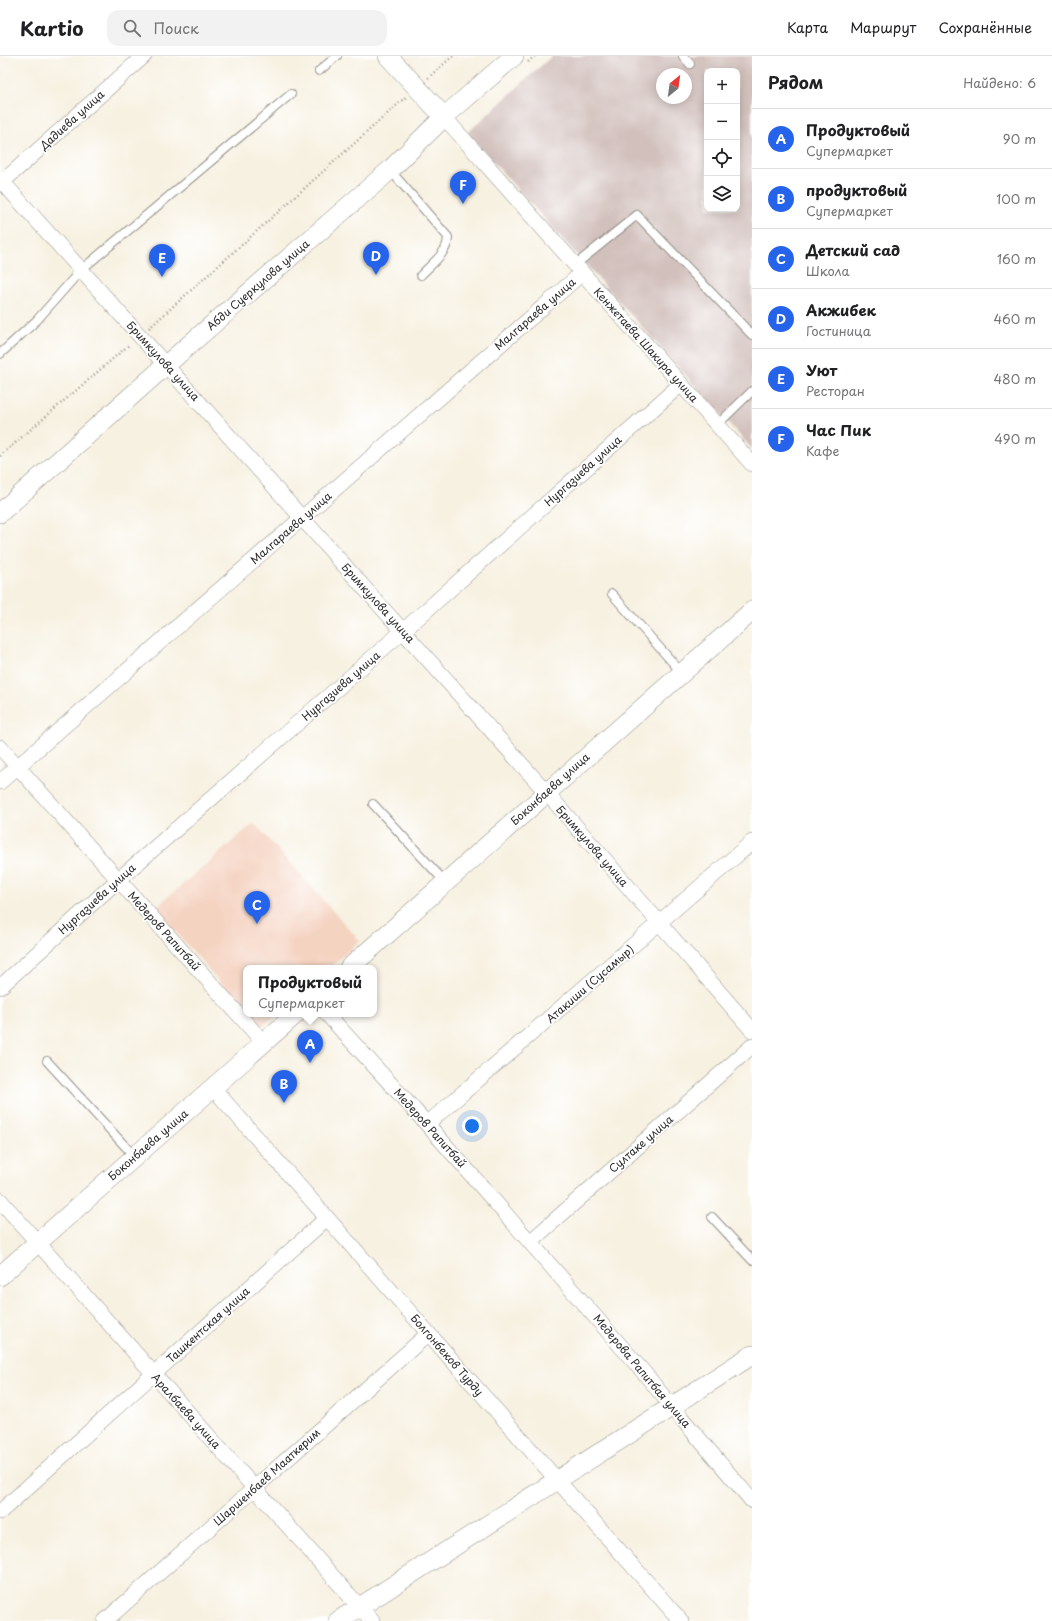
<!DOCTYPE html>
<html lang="ru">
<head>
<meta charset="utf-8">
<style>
	body { margin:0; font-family:"Playpen Sans",sans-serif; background:#f2f2f2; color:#202124 }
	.controls { position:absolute; right:12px; top:12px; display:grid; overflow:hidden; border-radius:8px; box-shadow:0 2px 10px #0003 }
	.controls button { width:36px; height:36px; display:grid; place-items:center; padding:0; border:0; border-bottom:1px solid #e0e0e0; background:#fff; color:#202124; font:20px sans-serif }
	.compass { position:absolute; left:656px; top:12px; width:36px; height:36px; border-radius:50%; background:#fff; box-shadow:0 2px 10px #0003; rotate:29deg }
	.you { position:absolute; left:472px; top:1070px; width:14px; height:14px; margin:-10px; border:3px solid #fff; border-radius:50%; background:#1a73e8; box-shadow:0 0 0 6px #1a73e833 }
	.badge { display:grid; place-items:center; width:26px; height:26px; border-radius:50%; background:#2563eb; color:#fff; font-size:13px; font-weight:700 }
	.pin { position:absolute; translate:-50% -33px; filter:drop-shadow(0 1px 2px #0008) }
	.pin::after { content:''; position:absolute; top:21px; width:14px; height:12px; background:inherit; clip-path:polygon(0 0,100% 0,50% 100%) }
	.popup { position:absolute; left:243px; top:909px; width:134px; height:52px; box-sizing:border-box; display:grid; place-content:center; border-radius:8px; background:#fff; filter:drop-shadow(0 1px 3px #0005); font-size:13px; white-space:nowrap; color:#757577 }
	.popup b { font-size:15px; color:#202124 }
	.popup::after { content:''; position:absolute; left:50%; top:100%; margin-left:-8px; border:8px solid transparent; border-top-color:#fff }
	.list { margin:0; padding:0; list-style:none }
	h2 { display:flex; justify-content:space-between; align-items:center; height:52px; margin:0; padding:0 16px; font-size:17px }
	h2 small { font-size:13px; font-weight:400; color:#757577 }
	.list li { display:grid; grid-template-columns:26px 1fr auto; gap:12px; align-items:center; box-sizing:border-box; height:60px; padding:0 16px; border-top:1px solid #e0e0e0 }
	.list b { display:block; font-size:15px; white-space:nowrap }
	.list p { margin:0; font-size:13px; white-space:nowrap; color:#757577 }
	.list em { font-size:13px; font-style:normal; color:#757577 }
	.icon { flex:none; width:22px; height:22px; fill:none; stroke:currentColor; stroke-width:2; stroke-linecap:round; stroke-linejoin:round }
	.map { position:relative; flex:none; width:752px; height:1565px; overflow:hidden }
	header { display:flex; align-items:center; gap:24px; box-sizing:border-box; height:56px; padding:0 20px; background:#fff; border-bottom:1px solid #e0e0e0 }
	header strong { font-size:19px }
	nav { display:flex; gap:22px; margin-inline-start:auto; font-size:14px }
	.search { width:280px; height:36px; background:#f2f2f2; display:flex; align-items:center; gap:10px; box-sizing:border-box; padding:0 14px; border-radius:12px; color:#757577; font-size:15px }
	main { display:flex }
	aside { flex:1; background:#fff }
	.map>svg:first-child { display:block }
	.built { fill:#f5d3c1 }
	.industrial { fill:#d1c0bc; fill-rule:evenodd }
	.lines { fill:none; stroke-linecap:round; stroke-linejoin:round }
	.service-casing { stroke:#918e86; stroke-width:10 }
	.minor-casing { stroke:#918e86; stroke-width:16 }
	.tertiary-casing { stroke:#918e86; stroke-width:20 }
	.path { stroke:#918e86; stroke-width:2.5; stroke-dasharray:1 3; stroke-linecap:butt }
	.service { stroke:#fff; stroke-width:8 }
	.minor { stroke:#fff; stroke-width:15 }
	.tertiary { stroke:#fff; stroke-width:19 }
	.labels { text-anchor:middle; stroke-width:3.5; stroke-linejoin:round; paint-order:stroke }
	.street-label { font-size:11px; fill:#2b2b2b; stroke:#fff }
</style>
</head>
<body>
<header>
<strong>Kartio</strong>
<div class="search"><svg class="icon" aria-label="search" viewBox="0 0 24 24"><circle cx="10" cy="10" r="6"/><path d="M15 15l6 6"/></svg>Поиск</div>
<nav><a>Карта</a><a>Маршрут</a><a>Сохранённые</a></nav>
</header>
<main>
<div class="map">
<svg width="752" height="1565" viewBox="0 0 752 1565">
	<rect width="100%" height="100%" fill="#fff"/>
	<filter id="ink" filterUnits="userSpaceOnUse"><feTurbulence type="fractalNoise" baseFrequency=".025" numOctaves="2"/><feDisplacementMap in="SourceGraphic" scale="8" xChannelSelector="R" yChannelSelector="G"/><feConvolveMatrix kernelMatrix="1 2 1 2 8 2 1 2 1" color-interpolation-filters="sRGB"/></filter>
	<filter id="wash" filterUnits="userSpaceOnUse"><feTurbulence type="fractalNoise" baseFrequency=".012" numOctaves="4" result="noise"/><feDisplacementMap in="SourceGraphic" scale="16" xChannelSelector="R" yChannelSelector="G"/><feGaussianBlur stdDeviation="0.9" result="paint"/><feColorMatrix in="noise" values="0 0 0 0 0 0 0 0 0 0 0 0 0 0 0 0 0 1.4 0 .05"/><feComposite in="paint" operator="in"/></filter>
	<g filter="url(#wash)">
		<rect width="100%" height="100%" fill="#f7f1e1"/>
		<path class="built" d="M254,767l106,118 -31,27h-83v44l-91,-104z
			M248,958h29l-17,14z"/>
		<path class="industrial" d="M552,0h200v393l-285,-316zM707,15h30v138h-30zM662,18h24v24h-24z"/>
	</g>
	<g filter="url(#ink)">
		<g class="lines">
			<g class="service-casing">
				<path id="service" d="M683,0l7,8
					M319,15l18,-15
					M390,114l58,67c0,16 -17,27 -27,38
					M575,209l62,-50 115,120
					M0,298l37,-34 44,-50 210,-176
					M717,369l35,-34
					M612,538l70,79
					M373,748l72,78
					M47,1005l88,96
					M712,1161l40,43"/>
			</g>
			<g class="minor-casing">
				<path id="minor" d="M444,61l308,347
					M0,123l547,614 205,237
					M0,128l144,-128
					M0,691l264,296
					M0,726l582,-509
					M0,931l118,-107 285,-249 278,-247
					M327,958l100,110 219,251 26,32 80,94
					M213,1032l468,533
					M427,1068l325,-282
					M0,1144l372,421
					M530,1186l222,-196
					M0,1456l327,-294
					M105,1565l323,-287"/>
			</g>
			<g class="tertiary-casing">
				<path id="tertiary" d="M388,0l56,61
					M0,457l166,-148 224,-195 54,-53 70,-61
					M349,912l403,-357
					M0,1220l296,-262
					M338,1565l414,-266"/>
			</g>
			<path class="path" d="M528,6l7,-6
				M428,22l25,-22
				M149,272l257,-231
				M0,400l130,-112"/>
			<use href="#service" class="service"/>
			<use href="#minor" class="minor"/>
			<use href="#tertiary" class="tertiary"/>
		</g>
	</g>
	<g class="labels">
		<g class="street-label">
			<text transform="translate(72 64) rotate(-42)" y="4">Дадиева улица</text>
			<text transform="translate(258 229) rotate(-41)" y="4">Абди Суеркулова улица</text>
			<text transform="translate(535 258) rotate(-41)" y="4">Малгараева улица</text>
			<text transform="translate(646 289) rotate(48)" y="4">Кенжетаева Шакира улица</text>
			<text transform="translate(163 305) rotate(48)" y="4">Бримкулова улица</text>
			<text transform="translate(583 415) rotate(-42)" y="4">Нургазиева улица</text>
			<text transform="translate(291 472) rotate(-41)" y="4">Малгараева улица</text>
			<text transform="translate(378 547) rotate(48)" y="4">Бримкулова улица</text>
			<text transform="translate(341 630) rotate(-41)" y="4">Нургазиева улица</text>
			<text transform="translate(550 733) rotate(-42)" y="4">Боконбаева улица</text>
			<text transform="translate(592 790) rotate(49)" y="4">Бримкулова улица</text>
			<text transform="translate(97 843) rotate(-42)" y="4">Нургазиева улица</text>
			<text transform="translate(164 875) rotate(48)" y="4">Медеров Рапитбай</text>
			<text transform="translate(590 928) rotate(-41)" y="4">Атакиши (Сусамыр)</text>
			<text transform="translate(430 1072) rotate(48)" y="4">Медеров Рапитбай</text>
			<text transform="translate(641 1088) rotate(-41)" y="4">Султаке улица</text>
			<text transform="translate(148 1089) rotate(-41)" y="4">Боконбаева улица</text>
			<text transform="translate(208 1269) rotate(-42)" y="4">Ташкентская улица</text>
			<text transform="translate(447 1299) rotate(49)" y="4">Болгонбеков Турду</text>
			<text transform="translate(642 1315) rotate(50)" y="4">Медерова Рапитбая улица</text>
			<text transform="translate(186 1355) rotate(48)" y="4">Аралбаева улица</text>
			<text transform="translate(267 1421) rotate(-42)" y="4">Шаршенбаев Мааткерим</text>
		</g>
	</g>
</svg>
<div class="controls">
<button>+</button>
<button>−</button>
<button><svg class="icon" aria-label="locate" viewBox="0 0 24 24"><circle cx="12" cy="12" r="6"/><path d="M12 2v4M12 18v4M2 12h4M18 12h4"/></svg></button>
<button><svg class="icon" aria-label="layers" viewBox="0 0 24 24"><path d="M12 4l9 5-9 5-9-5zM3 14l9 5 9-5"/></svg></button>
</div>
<svg class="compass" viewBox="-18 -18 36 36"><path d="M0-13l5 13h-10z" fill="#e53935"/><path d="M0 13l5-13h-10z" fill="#757577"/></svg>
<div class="you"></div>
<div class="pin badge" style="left:310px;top:1007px">A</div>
<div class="popup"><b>Продуктовый</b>Супермаркет</div>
<div class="pin badge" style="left:284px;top:1047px">B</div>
<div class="pin badge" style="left:257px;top:868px">C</div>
<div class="pin badge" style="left:376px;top:219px">D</div>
<div class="pin badge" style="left:162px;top:221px">E</div>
<div class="pin badge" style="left:463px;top:148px">F</div>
</div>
<aside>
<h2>Рядом<small>Найдено: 6</small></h2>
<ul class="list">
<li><span class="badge">A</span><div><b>Продуктовый</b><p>Супермаркет</p></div><em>90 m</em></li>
<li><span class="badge">B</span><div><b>продуктовый</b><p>Супермаркет</p></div><em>100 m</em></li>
<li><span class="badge">C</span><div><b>Детский сад</b><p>Школа</p></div><em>160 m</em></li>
<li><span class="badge">D</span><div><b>Акжибек</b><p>Гостиница</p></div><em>460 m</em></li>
<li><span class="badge">E</span><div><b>Уют</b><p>Ресторан</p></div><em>480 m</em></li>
<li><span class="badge">F</span><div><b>Час Пик</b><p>Кафе</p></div><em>490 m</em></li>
</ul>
</aside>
</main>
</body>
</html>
